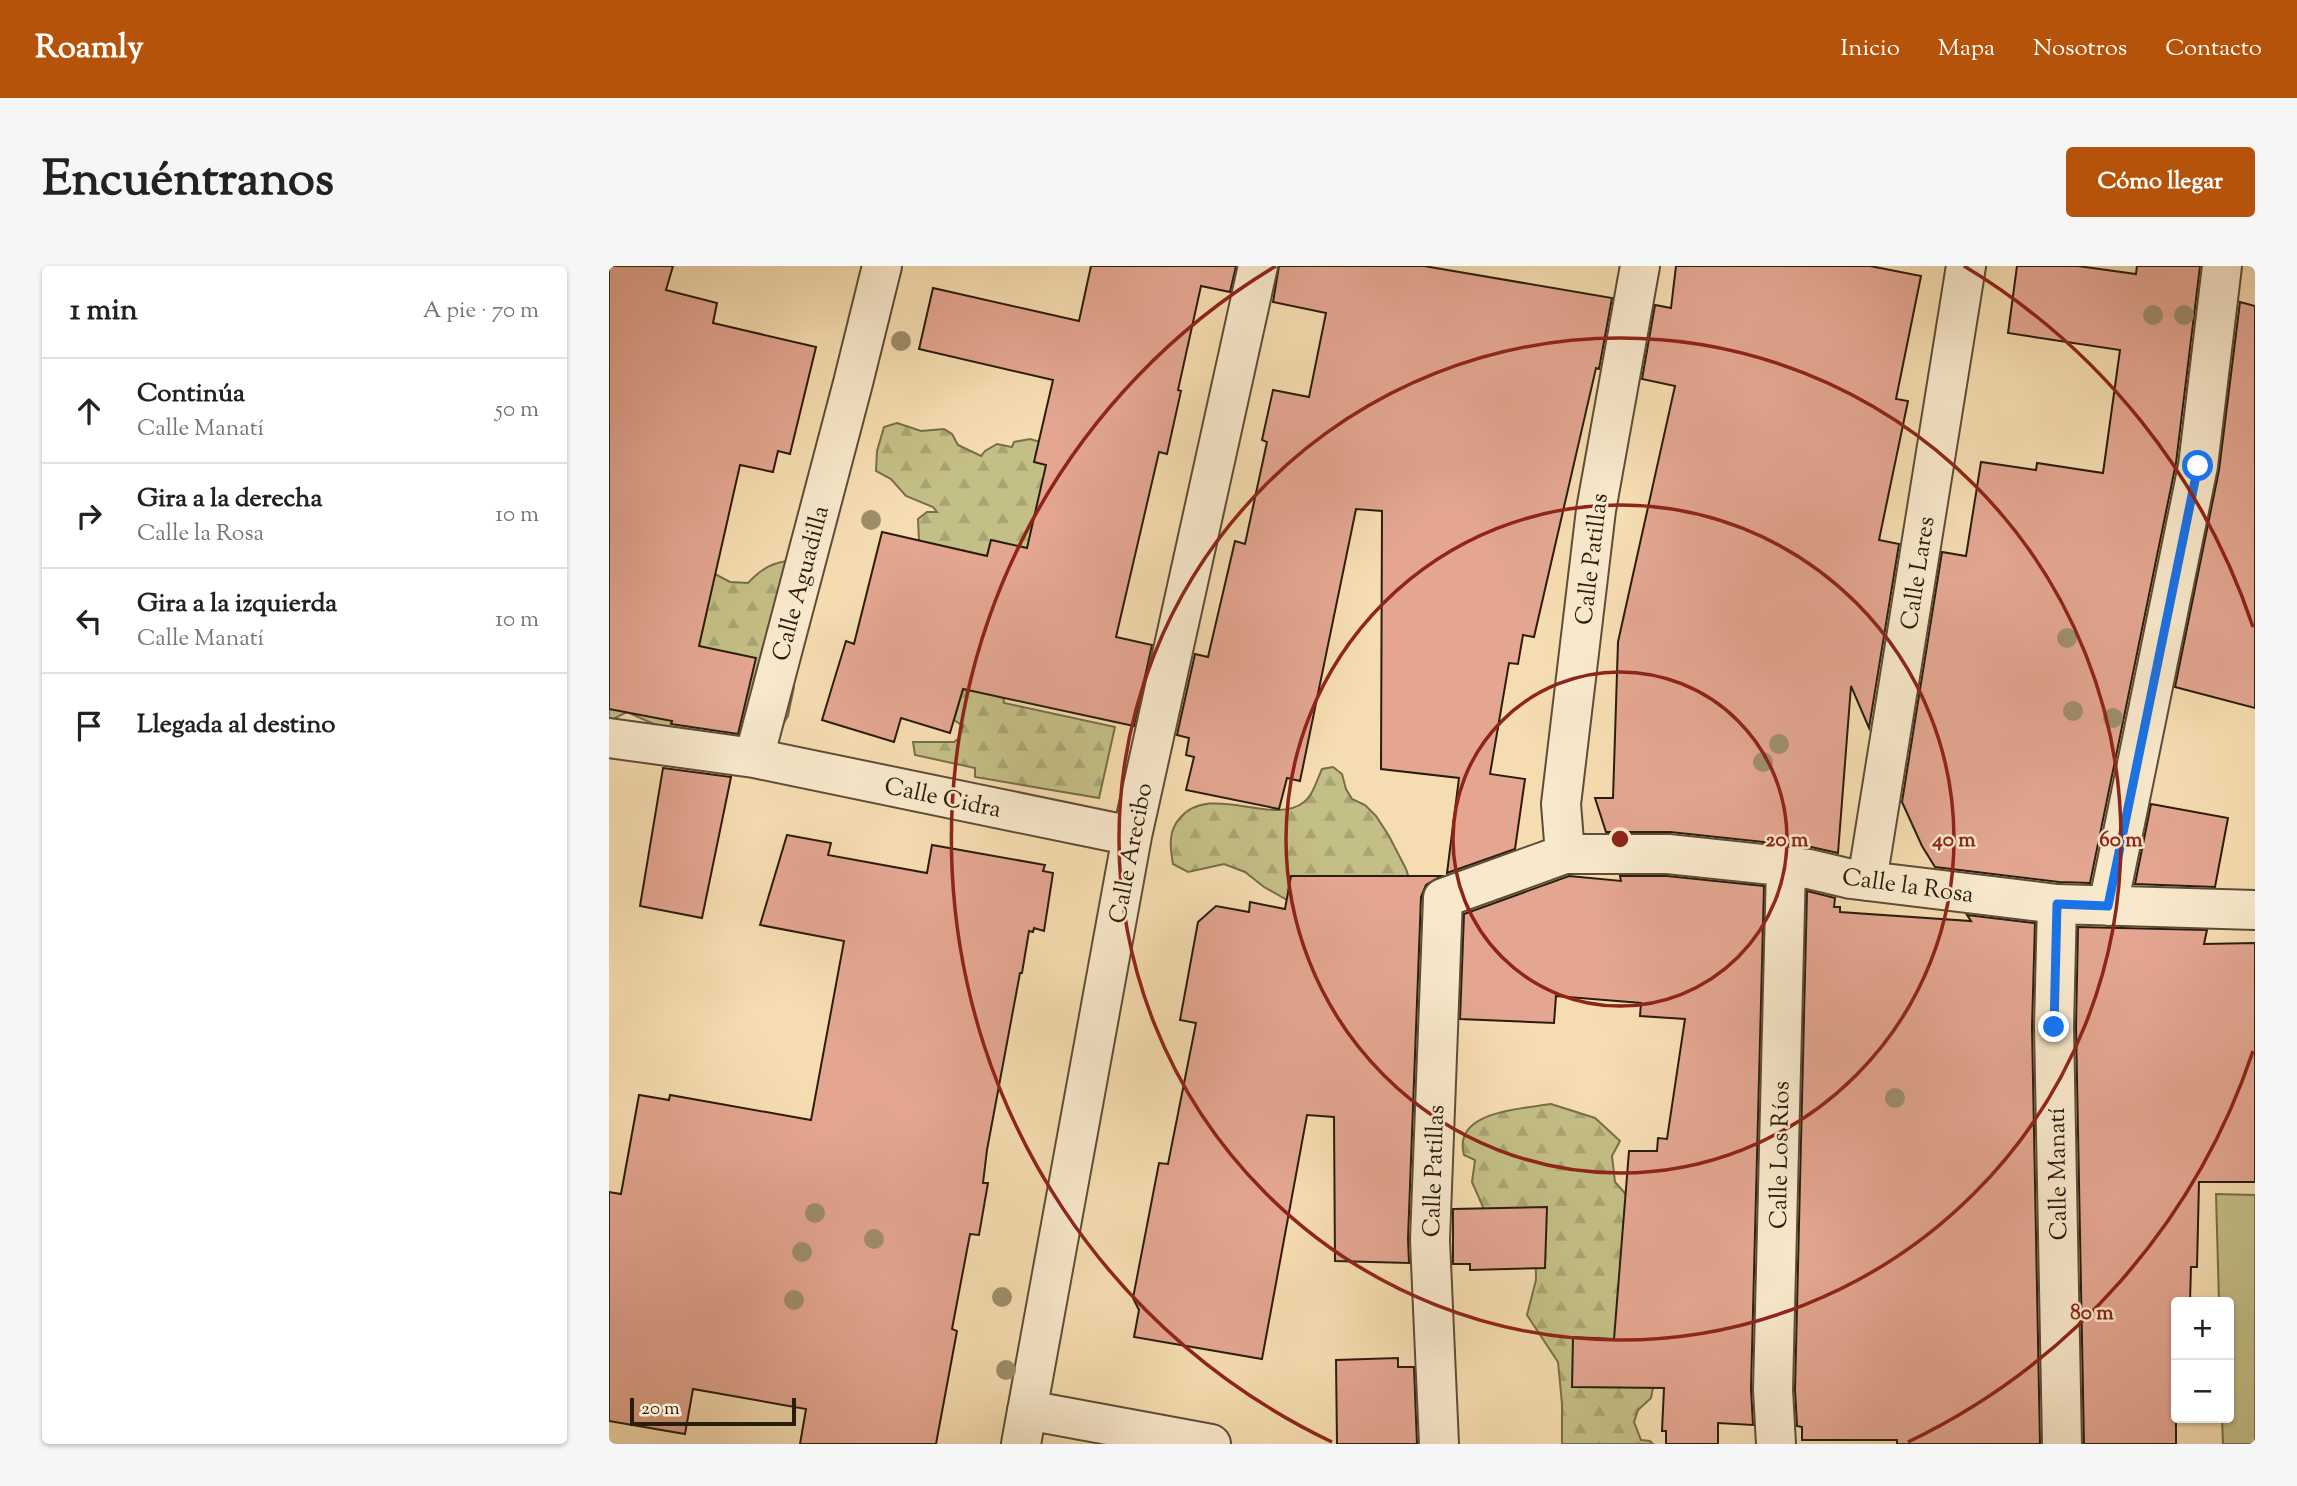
<!DOCTYPE html>
<html lang="es">
<head>
<meta charset="utf-8">
<style>
	body { margin:0; font-family:"Sorts Mill Goudy",serif; background:#f6f6f6; color:#222 }
	.controls { position:absolute; right:21px; bottom:21px; display:grid; overflow:hidden; border-radius:7px; box-shadow:0 2px 5px #0004 }
	.controls button { width:63px; height:63px; display:grid; place-items:center; padding:0; border:0; border-bottom:2px solid #e0e0e0; background:#fff; color:#222; font:35px sans-serif }
	.scale { position:absolute; left:21px; bottom:18px; width:166px; box-sizing:border-box; padding-left:7px; border:4px solid #2a1d0e; border-top:0; font-size:19px; line-height:24px; white-space:nowrap; color:#2a1d0e; -webkit-text-stroke:5px #f9e9cc; paint-order:stroke }
	.stop { position:absolute; width:21px; height:21px; margin:-16px; border:5px solid #1a73e8; border-radius:50%; background:#fff }
	.stop.end { background:#1a73e8; border-color:#fff; box-shadow:0 2px 7px #0008 }
	.list { margin:0; padding:0; list-style:none }
	h2 { display:flex; justify-content:space-between; align-items:center; height:91px; margin:0; padding:0 28px; font-size:30px }
	h2 small { font-size:23px; font-weight:400; color:#767676 }
	.list li { display:grid; grid-template-columns:46px 1fr auto; gap:21px; align-items:center; box-sizing:border-box; height:105px; padding:0 28px; border-top:2px solid #e0e0e0 }
	.list b { display:block; font-size:26px; white-space:nowrap }
	.list p { margin:0; font-size:23px; white-space:nowrap; color:#767676 }
	.list em { font-size:23px; font-style:normal; color:#767676 }
	.icon { flex:none; width:38px; height:38px; fill:none; stroke:currentColor; stroke-width:2; stroke-linecap:round; stroke-linejoin:round }
	.map { position:relative; flex:none; width:1646px; height:1178px; overflow:hidden; border-radius:7px }
	header { display:flex; align-items:center; gap:42px; box-sizing:border-box; height:98px; padding:0 35px; background:#b45309; color:#fff }
	header strong { font-size:33px }
	nav { display:flex; gap:38px; margin-inline-start:auto; font-size:24px }
	.intro { display:flex; align-items:center; justify-content:space-between; box-sizing:border-box; height:168px; padding:0 42px }
	h1 { margin:0; font-size:49px }
	.button { padding:18px 32px; border-radius:7px; background:#b45309; color:#fff; font-size:24px; font-weight:700 }
	main { display:flex; gap:42px; padding:0 42px }
	aside { flex:1; background:#fff; border-radius:7px; box-shadow:0 2px 5px #0004 }
	.map>svg:first-child { display:block }
	.grass { fill:#c4bf86; stroke:#776e4a; stroke-width:2 }
	.forest { fill:url(#forest-firs); stroke:#776e4a; stroke-width:2 }
	.building { fill:#e4a691; stroke:#2a1d0e; stroke-width:2 }
	.lines { fill:none; stroke-linecap:round; stroke-linejoin:round }
	.street-casing { stroke:#5d4d37; stroke-width:42 }
	.street { stroke:#f9e9cc; stroke-width:38 }
	.tree { fill:#9f8e6b }
	.route { stroke:#1a73e8; stroke-width:9 }
	.ring { fill:none; stroke:#8f2418; stroke-width:3.5 }
	.labels { text-anchor:middle; stroke-width:5; stroke-linejoin:round; paint-order:stroke }
	.street-label { font-size:24px; fill:#2a1d0e; stroke:#f9e9cc }
	.centre { fill:#8f2418; stroke:#f9e9cc; stroke-width:3.5 }
	.ring-label { font-size:21px; text-anchor:middle; font-weight:bold; fill:#8f2418; stroke:#f9e9cc; stroke-width:5; stroke-linejoin:round; paint-order:stroke }
</style>
</head>
<body>
<header>
<strong>Roamly</strong>
<nav><a>Inicio</a><a>Mapa</a><a>Nosotros</a><a>Contacto</a></nav>
</header>
<div class="intro"><h1>Encuéntranos</h1><a class="button">Cómo llegar</a></div>
<main>
<aside>
<h2>1 min<small>A pie · 70 m</small></h2>
<ul class="list">
<li><svg class="icon" aria-label="ahead" viewBox="0 0 24 24"><path d="M12 20V5M6 11l6-6 6 6"/></svg><div><b>Continúa</b><p>Calle Manatí</p></div><em>50 m</em></li>
<li><svg class="icon" aria-label="right" viewBox="0 0 24 24"><path d="M7 20v-9h11M14 6l5 5-5 5"/></svg><div><b>Gira a la derecha</b><p>Calle la Rosa</p></div><em>10 m</em></li>
<li><svg class="icon" aria-label="left" viewBox="0 0 24 24"><path d="M17 20v-9H6M10 6l-5 5 5 5"/></svg><div><b>Gira a la izquierda</b><p>Calle Manatí</p></div><em>10 m</em></li>
<li><svg class="icon" aria-label="arrive" viewBox="0 0 24 24"><path d="M6 21V4h12l-3 4 3 4H6"/></svg><div><b>Llegada al destino</b></div></li>
</ul>
</aside>
<div class="map">
<svg width="1646" height="1178" viewBox="0 0 1646 1178">
	<defs>
		<pattern id="forest-firs" width="22" height="20" patternUnits="userSpaceOnUse" patternTransform="scale(1.75)"><rect width="22" height="20" fill="#c4bf86"/><path d="M5 1l3.5 6h-7zM16 11l3.5 6h-7z" fill="#a9a472"/></pattern>
	</defs>
	<rect width="100%" height="100%" fill="#f6ddb1"/>
	<filter id="stains"><feTurbulence type="fractalNoise" baseFrequency=".00286" numOctaves="4"/><feColorMatrix values="0 0 0 0 .2 0 0 0 0 .09 0 0 0 0 .02 0 0 0 .5 -.17"/></filter>
	<radialGradient id="worn" r=".72"><stop offset=".6" stop-color="#630" stop-opacity="0"/><stop offset="1" stop-color="#630" stop-opacity=".3"/></radialGradient>
	<path class="grass" d="M1607,928l39,1v249h-32l-1,-26h7v-116h-10z"/>
	<path class="forest" d="M288,157l24,8 23,-2 8,5 6,11 23,11 4,-5 12,-7 15,3 2,-5 16,-3 14,4 3,18 -13,90 -43,-11 -4,16 -68,-15 -1,-22 9,-7h10l-4,-5 -27,-11 -15,-17 -15,-8 1,-20 7,-24z
		M0,284l106,24 15,8 18,1c14,-15 25,-21 46,-23v127l-6,29 -15,25 -60,-4 -25,-8 -3,3 -20,-3 -38,-17 -18,9z
		M359,406l32,3 4,28 111,24 -16,71 -124,-21v-9l-60,-13 -2,-13h41l4,-3 5,-13 -9,-6z
		M724,501l9,7 4,15 6,10 13,6 11,11 13,20 17,33 21,67 -7,143 -14,10 -119,-189 -23,-13 -19,-15 -21,-8 -36,8 -15,-8c-3,-17 -5,-33 7,-46 30,-36 93,9 124,-16 9,-7 13,-22 18,-33z
		M942,838l44,14 25,23 -8,15 3,26 9,10 13,25 18,160 -4,21 -13,12 -4,12 7,18 9,1 3,3h-91v-40l-4,-42 -31,-47 9,-35 -1,-57h-45l-18,-41 3,-22 -11,-5c-12,-44 57,-46 87,-51z"/>
	<path class="building" d="M0,0h64l-7,24 51,13 -4,20 103,24 -26,107 -12,-3 -5,21 -33,-7 -41,181 57,12 -18,76 -67,-10 1,-3 -63,-12z
		M482,0h145l-6,26 -29,-6 -23,104 3,1 -14,63 -8,-2 -43,185 36,8 -18,81 -171,-37 -13,44 -49,-15 -7,24 -72,-22 24,-79 8,3 28,-112 105,24 4,-16 36,8 19,-83 -12,-3 19,-82 -134,-31 14,-61 146,33z
		M670,0h145l188,32 -13,71 -3,-1 -62,269 -11,-2 -5,29 -9,-1 -19,111 35,5 -10,70 -68,24 12,-95 -78,-9 1,-258 -26,-2 -56,272 -13,-3 -8,31 -93,-19 8,-33 -8,-2 3,-17 -12,-3 18,-81 13,3 27,-116 10,3 22,-102 -5,-2 11,-50 36,7 17,-84 -53,-11z
		M1067,0h194l51,10 -25,123 12,2 -29,139 20,4 -30,184 -18,-42 -13,167 -27,-6 -141,-15h-64l-11,-34h18l5,-156 57,-256 -33,-7 13,-74 16,3z
		M1408,0h61l58,8 1,-8h63l-24,197 -86,420 -31,-1 -124,-15 -13,-21 -20,-44 40,-250 24,4 15,-94 55,8 1,-7 66,10 17,-123 -112,-17z
		M1631,36l15,4v402l-80,-21 44,-217z
		M54,502l68,9 -29,141 -62,-12z
		M1542,538l77,14 -13,69 -80,-3z
		M178,569l44,8 -3,12 99,18 5,-28 113,20 -2,6 10,2 -9,58 -10,-3 -1,4 -4,-1 -7,42h-2l-33,177 -4,33h5l-9,52 -9,-1 -18,95 5,2 -21,113h-136l6,-35 -113,-20 -8,45 -76,-13v-229l12,2 18,-99 30,5 1,-5 141,25 33,-179 -84,-16z
		M682,610h150l-15,9 -5,12 -13,342 1,24 -74,-2 -1,-144 -27,-2 -45,244 -128,-22 5,-27 -6,-12 26,-135 9,1 28,-141 -16,-3 18,-98 18,-16 33,6 1,-10 35,7z
		M960,610l52,5 -1,-5h47l97,10 -13,503 2,36 -35,-2v21h-52v-13h-4l2,-43 -92,-1 1,-50 41,2 15,-188h28l1,-13 9,1 18,-120 -45,-3 1,-13 -85,-7 -2,27 -94,-4 4,-105z
		M1198,625l28,7 -1,9h6v5l131,9 -4,-6 68,8 -3,104 8,417h-143v-4h-95v-13l-5,-1 -2,-36z
		M1469,661l129,3 -3,14 51,-1v239h-56l-2,85h-6l-1,35h-14v142h-92l-8,-417z
		M938,941l-2,61 -75,2v-6h-17v-55z
		M789,1092v9h16l3,77h-80l-1,-84z"/>
	<g class="lines">
		<g class="street-casing">
			<path id="street" d="M0,472l145,20 378,78
				M145,492l99,-375 29,-117
				M956,588l-4,-50 35,-294 44,-244
				M1258,615l99,-615
				M1448,638l-3,123 8,417
				M1499,640l90,-440 24,-200
				M418,1144l184,34
				M412,1178l111,-608 126,-570
				M830,1178l-9,-204 13,-342 122,-44h103l141,15 42,10 206,25 198,6
				M1167,1178l-3,-54 13,-523"/>
		</g>
		<use href="#street" class="street"/>
	</g>
	<g class="tree">
		<circle cx="1544" cy="49" r="10"/>
		<circle cx="1575" cy="49" r="10"/>
		<circle cx="292" cy="75" r="10"/>
		<circle cx="262" cy="254" r="10"/>
		<circle cx="1458" cy="372" r="10"/>
		<circle cx="1464" cy="445" r="10"/>
		<circle cx="1504" cy="452" r="10"/>
		<circle cx="1170" cy="478" r="10"/>
		<circle cx="1154" cy="496" r="10"/>
		<circle cx="1286" cy="832" r="10"/>
		<circle cx="206" cy="947" r="10"/>
		<circle cx="265" cy="973" r="10"/>
		<circle cx="193" cy="986" r="10"/>
		<circle cx="393" cy="1031" r="10"/>
		<circle cx="185" cy="1034" r="10"/>
		<circle cx="397" cy="1104" r="10"/>
	</g>
	<g class="lines">
		<path class="route" d="M1445,761l3,-123 51,2 90,-440"/>
	</g>
	<g class="ring">
		<circle cx="1011" cy="573" r="167"/>
		<circle cx="1011" cy="573" r="334"/>
		<circle cx="1011" cy="573" r="501"/>
		<path d="M1644 785A668 668 0 0 1 1299 1176M723 1176A668 668 0 0 1 667 0M1355 0A668 668 0 0 1 1644 361"/>
	</g>
	<g class="labels">
		<g class="street-label">
			<text transform="translate(982 293) rotate(-83)" y="8">Calle Patillas</text>
			<text transform="translate(1308 307) rotate(-81)" y="8">Calle Lares</text>
			<text transform="translate(191 317) rotate(-75)" y="8">Calle Aguadilla</text>
			<text transform="translate(334 531) rotate(12)" y="8">Calle Cidra</text>
			<text transform="translate(521 587) rotate(-79)" y="8">Calle Arecibo</text>
			<text transform="translate(1299 619) rotate(8)" y="8">Calle la Rosa</text>
			<text transform="translate(1170 889) rotate(-89)" y="8">Calle Los Ríos</text>
			<text transform="translate(824 905) rotate(-88)" y="8">Calle Patillas</text>
			<text transform="translate(1448 908) rotate(-91)" y="8">Calle Manatí</text>
		</g>
	</g>
	<circle cx="1011" cy="573" r="10" class="centre"/>
	<g class="ring-label">
		<text x="1178" y="580">20 m</text>
		<text x="1345" y="580">40 m</text>
		<text x="1512" y="580">60 m</text>
		<text x="1483" y="1053">80 m</text>
	</g>
	<rect width="100%" height="100%" filter="url(#stains)"/>
	<rect width="100%" height="100%" fill="url(#worn)"/>
</svg>
<div class="controls">
<button>+</button>
<button>−</button>
</div>
<div class="scale">20 m</div>
<div class="stop" style="left:1589px;top:200px"></div>
<div class="stop end" style="left:1445px;top:761px"></div>
</div>
</main>
</body>
</html>
